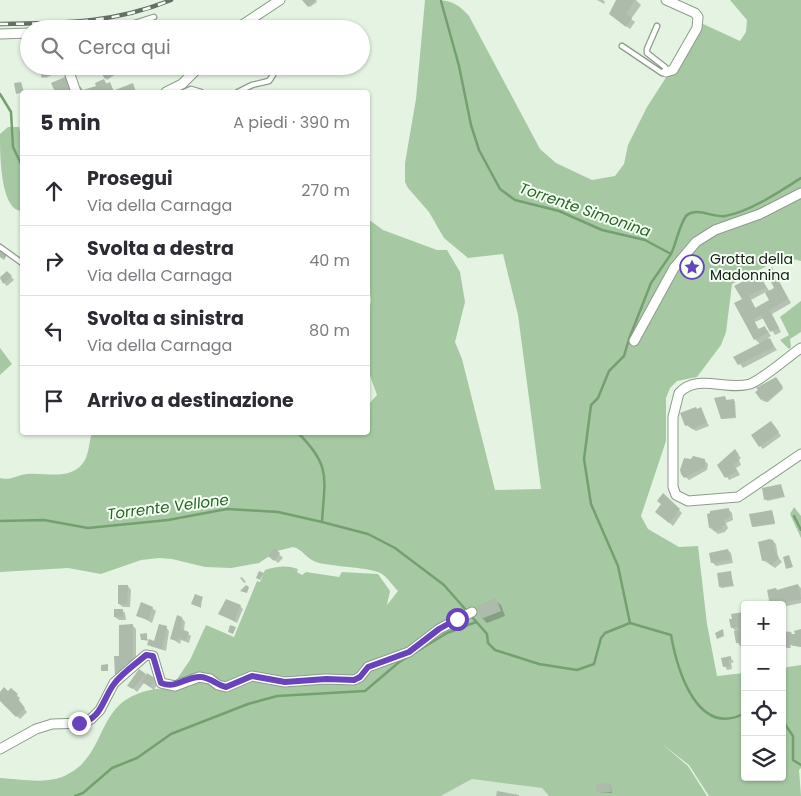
<!DOCTYPE html>
<html lang="it">
<head>
<meta charset="utf-8">
<style>
	body { margin:0; font-family:Poppins,sans-serif; background:#f2f2f3; color:#2b2b33 }
	.controls { position:absolute; right:15px; bottom:15px; display:grid; overflow:hidden; border-radius:5px; box-shadow:0 1px 4px #0004 }
	.controls button { width:45px; height:45px; display:grid; place-items:center; padding:0; border:0; border-bottom:1px solid #e1e1e2; background:#fff; color:#2b2b33; font:25px sans-serif }
	.stop { position:absolute; width:15px; height:15px; margin:-11px; border:4px solid #6843bb; border-radius:50%; background:#fff }
	.stop.end { background:#6843bb; border-color:#fff; box-shadow:0 1px 5px #0008 }
	.list { margin:0; padding:0; list-style:none }
	h2 { display:flex; justify-content:space-between; align-items:center; height:65px; margin:0; padding:0 20px; font-size:21px }
	h2 small { font-size:16px; font-weight:400; color:#7c7c81 }
	.list li { display:grid; grid-template-columns:32px 1fr auto; gap:15px; align-items:center; box-sizing:border-box; height:70px; padding:0 20px; border-top:1px solid #e1e1e2 }
	.list b { display:block; font-size:19px; white-space:nowrap }
	.list p { margin:0; font-size:16px; white-space:nowrap; color:#7c7c81 }
	.list em { font-size:16px; font-style:normal; color:#7c7c81 }
	.icon { flex:none; width:28px; height:28px; fill:none; stroke:currentColor; stroke-width:2; stroke-linecap:round; stroke-linejoin:round }
	.map { position:relative; flex:none; width:801px; height:796px; overflow:hidden }
	.search { position:absolute; background:#fff; box-shadow:0 1px 4px #0004; left:20px; top:20px; width:350px; height:55px; display:flex; align-items:center; gap:12px; box-sizing:border-box; padding:0 18px; border-radius:28px; color:#7c7c81; font-size:19px }
	.panel { position:absolute; background:#fff; box-shadow:0 1px 4px #0004; left:20px; top:90px; width:350px; height:345px; border-radius:5px }
	.map>svg:first-child { display:block }
	.built { fill:#d3e8d1 }
	.green { fill:#a6c9a3 }
	.shadow { fill:#0003; fill-rule:evenodd }
	.lines { fill:none; stroke-linecap:round; stroke-linejoin:round }
	.stream { stroke:#74a070; stroke-width:2.5 }
	.building { fill:#adbbab }
	.service-casing { stroke:#8e9c8c; stroke-width:7 }
	.minor-casing { stroke:#8e9c8c; stroke-width:11 }
	.service { stroke:#fff; stroke-width:4.5 }
	.minor { stroke:#fff; stroke-width:9 }
	.rail-casing { stroke:#666f65; stroke-width:4.5 }
	.rail { stroke:#f3fff2; stroke-width:2.5; stroke-dasharray:8; stroke-linecap:butt }
	.route { stroke:#6843bb; stroke-width:6 }
	.labels { text-anchor:middle; stroke-width:4; stroke-linejoin:round; paint-order:stroke }
	.poi-label { font-size:14px; fill:#151a15; stroke:#f3fff2; text-anchor:start }
	.water-label { font-size:15px; font-style:italic; fill:#286425; stroke:#f3fff2 }
</style>
</head>
<body>
<div class="map">
<svg width="801" height="796" viewBox="0 0 801 796">
	<rect width="100%" height="100%" fill="#e4f3e2"/>
	<path class="built" d="M472,779l70,9 7,8h-108z"/>
	<path class="green" d="M425,0c22,0 30,0 44,16l71,133 16,14 36,17 23,-4 9,-12 4,-19 19,-38 54,-84 39,18 6,-9 1,-12 -17,-20h71v261l-17,-4 -52,27 -6,48 -5,13 -24,32 -20,4 -7,7 -4,10v43l-25,75 7,13 31,18 19,-1 9,78 10,52 28,-3v104h37v-109l19,-3v103l-2,2 2,26h-92l-20,-31 -27,-21 26,22 19,30h-158l-7,-8 -70,-9 -31,17h-441v-18c18,1 44,6 62,-1 54,-22 25,-87 109,-89l19,-28 16,-35 28,12 23,-56 3,1 5,-12c12,-4 22,-5 33,-1l-1,3 5,3 4,-3 33,5 3,-5 36,2 12,17 -3,14 11,-14c-5,-5 -10,-13 -16,-17 -10,-7 -51,-7 -66,-12 -9,-3 -14,-13 -23,-15l-16,4 -18,12 -28,5 -26,-1 -33,-8 -13,-1 -18,2 -40,14 -33,-6 -68,4v-94c10,3 17,-3 27,-4 18,-2 43,7 56,-11 6,-7 6,-22 9,-30l276,-1v-27l9,-10 -9,-25v-53l3,-17 -3,-19v-62l15,11 54,20h10l13,22 5,30 -10,40 7,17 33,131 46,-1 -23,-174 -15,-61 -35,4 -24,-20 -15,-26 -21,-24 -3,-6v-19l11,-64z
		M8,127h11l3,15v69c-22,0 -22,-59 -22,-77z
		M801,301v31l-11,7 1,8 -2,2 -9,-9 9,-5 -9,-18z
		M0,348l12,16 -12,11z
		M794,507l7,9v22l-11,-24z"/>
	<path class="shadow" d="M304,0h12l1,2 -7,5z
		M597,0h6l2,2 -1,2z
		M620,0h16l5,5 -10,14 4,3 -5,7 -16,-12z
		M39,66h13l3,8 -10,4z
		M99,66h13l4,8 -9,6z
		M104,81l11,10 18,-6 3,7h-57l-2,-4 6,3 15,-4z
		M772,269l19,34 -19,11 9,18 -6,3 -11,-17 -9,4 4,8 5,-3 4,4 3,5 -3,2 9,12 -34,18 -8,-11 25,-13 -5,-5 -12,-39 15,-26 12,18 6,-3zM766,292l5,9 -15,8 -5,-9z
		M7,272l7,8 -7,6 -7,-7z
		M777,380l6,9 -15,13 -5,-1 -1,-1z
		M725,397l2,4h8l1,17 -14,1z
		M700,409l9,17 -13,5 -10,-6z
		M774,426l7,10 -18,13 -3,-3z
		M735,451l6,7 -2,2 2,5 -5,3 4,7 -11,5 -10,-15z
		M704,460l4,4 -1,6 -18,10 -7,-6z
		M781,485l4,12 -18,4 -1,-2z
		M663,495l19,18 -9,13 -13,-11z
		M728,509l4,4 1,7 -7,3 2,5 -3,4 -7,2 -8,-6z
		M772,511l3,13 -22,3z
		M773,541l3,3 2,13 4,5 -7,6 -12,-8z
		M275,550l8,8 -5,5 -8,-7z
		M728,550l3,3 2,10 -17,3 -4,-4z
		M730,572l4,14 -12,2 -2,-1z
		M242,577l4,5 -2,1 -4,-5z
		M798,585l3,3v15l-19,4v-2h-10l-3,-14h9z
		M128,586l3,4 -1,17h-7l-4,-3z
		M202,598l-1,10 -8,-4z
		M495,600l6,5 4,11 -18,7 -5,-5z
		M240,606l3,3 -6,14 -17,-9z
		M152,608l4,3 -4,12 -14,-8z
		M122,610l3,3 1,7h-7l-4,-3z
		M744,613l1,32 -5,1 -3,-4v-9l-5,-6z
		M182,618l3,4 -1,9 7,5 -2,7 -8,-3 -1,4 -9,-6z
		M132,625l4,4v37h-9l1,11h-8v-20z
		M166,627l3,4 -3,20 -16,-5v-5l-8,-1 4,-5 2,5 6,2z
		M801,631v16l-11,-2 1,3h-6l-1,9h-2v-24l10,3z
		M730,657l4,5 -3,1 1,6 -5,1 -5,-11z
		M145,675l13,8 -4,7 -10,-7 -7,9 -8,-7z
		M11,690l9,8 -2,3 9,11 -7,7 -20,-19v-7l8,-1z
		M610,784l2,9 -15,-1z"/>
	<g class="lines">
		<path class="stream" d="M441,1l18,65 12,59 8,25 21,39 15,11 44,11 43,19 43,10 26,14 -20,29 -22,56 -5,17 -15,15 -11,27 -7,7 -7,54 7,45 27,62 12,57
			M0,94l11,18 2,35 9,19
			M671,254c5,-10 9,-32 16,-39 11,-8 26,3 38,1 24,-4 56,-25 76,-38
			M297,432c34,33 28,45 25,89
			M794,516l7,14
			M0,521l44,-1 44,8 80,-8 59,-11 51,3 44,10 46,12 27,14 49,37 43,49 1,9 7,7 44,14 38,6 17,-6 7,-26 4,-5 25,-10 41,12c6,34 26,104 74,78
			M782,720l11,16v24l8,5
			M75,796l8,-3 29,-25 25,-10 34,-24 77,-30 29,-8 88,-5 33,-28 49,-30 29,-11"/>
	</g>
	<path class="building" d="M302,0h14l-8,7z
		M616,0h19l-9,14 6,4 -6,9 -17,-13z
		M38,66h14l3,7 -13,5z
		M97,66h15l4,7 -11,6z
		M65,77l10,15h-20l-4,-9z
		M104,79l2,5 4,-2 4,10h-16v-2l-22,2 -1,-4 5,-2 3,4 13,-4 -1,-3z
		M21,82l3,10 -8,2 -2,-11z
		M133,83l3,9h-20l-1,-2z
		M0,250l7,5 -3,5 -4,-3z
		M772,267l16,32 -19,11 10,18 -9,4 -9,-17 -8,4 5,10 7,-3 3,7 -14,7 -20,-37 8,-4 -8,-13 25,-13 7,14 -17,9 6,12 14,-8 -4,-7 9,-5 -8,-17z
		M7,271l5,5 -9,8 -3,-7z
		M770,338l4,8 -2,2 -34,17 -5,-8z
		M776,377l7,10 -17,15 -2,-3 -3,1 -6,-8 3,-2 -2,-2z
		M725,396l1,4 8,-1 1,18 -14,2 -7,-21z
		M696,407l1,2 4,-2 6,15 -15,7 -4,-4 -3,1 -5,-13z
		M771,421l8,11 -20,15 -8,-12z
		M735,449l4,6 -3,1 3,5 -6,3 4,7 -12,7 -8,-13z
		M693,456l12,3v8l-21,11 -3,-4 -1,-4 4,-12 7,1z
		M781,484l3,12 -20,4 -2,-12z
		M663,493l17,16 -11,14 -14,-11 6,-8 -4,-3z
		M729,508l1,9 -6,3 1,5 -3,1v3l-8,2 -1,-4 -4,1 -2,-14 3,-1v-2z
		M772,510l3,13 -23,4 -3,-13z
		M769,539l4,1 2,12 4,6 -8,7 -4,-5 -5,1 -4,-19z
		M274,548l6,5 -6,8 -6,-5z
		M728,549l2,11 -19,3 -2,-10z
		M789,555l4,12 -7,2 -3,-12z
		M259,571l5,2 -4,7 -4,-2z
		M731,571l2,14 -14,2 -2,-14z
		M798,584l3,15 -31,6 -3,-15 9,-2 1,2z
		M118,585h10l-1,19h-9z
		M246,585l3,2 -2,6 -7,-2z
		M195,594l8,3 -4,10 -8,-3z
		M496,598l5,13 -20,8 -5,-13z
		M226,599l15,6 -7,16 -16,-7z
		M141,602l12,5 -5,13 -12,-4z
		M114,609h9v8h-9z
		M744,612l1,30 -9,1 -2,-12h5l-1,-4 -7,1 -2,-9h3l-1,-5z
		M177,615l5,2 -1,12 8,3 -3,8 -8,-3 -1,4 -7,-2z
		M133,624v39h-9l1,11 -10,1 -1,-19h5v-31z
		M159,624l8,2 -5,23 -15,-4 2,-6 5,2z
		M230,625l6,2 -3,7 -5,-2z
		M723,629l1,7 -7,3 -2,-6z
		M801,629v18l-11,-2v2h-6l-2,3v-19l9,1 1,2h3l-1,-3z
		M147,633v7h-6l-1,-6z
		M731,656v3l-3,1 2,6 -7,1 -2,-9z
		M108,664v7h-7v-6z
		M139,669l7,5 -13,15 -6,-3z
		M147,673l9,6 -6,8 -8,-5z
		M4,687l4,4 3,-3 7,6 -2,2 9,12 -9,9 -16,-16v-9z
		M610,783l1,9h-15v-8z
		M497,791l22,4v1h-23z"/>
	<g class="lines">
		<g class="service-casing">
			<path id="service" d="M86,29l36,-2 32,-10
				M622,46l40,27 4,-1 -1,-5 -18,-14v-4l10,-23
				M184,92l7,-3 10,3
				M238,92l14,-7 17,-4 4,-6
				M0,247l22,16"/>
		</g>
		<g class="minor-casing">
			<path id="minor" d="M666,0l29,13 3,4 -1,11 -24,42 -7,2
				M236,29l44,-29
				M0,34l29,-1
				M67,66l9,26
				M166,92l16,-8 18,-18
				M634,341l40,-73 22,-26 19,-12 45,-16 41,-21
				M801,348c-12,8 -39,32 -51,36 -24,7 -52,-11 -71,9l-6,24v70l3,8 12,6 50,-4 63,-43
				M0,749l36,-20 16,-5 32,-1 7,-4 9,-9 14,-27 32,-28 7,1 8,27 14,3 24,-9 11,2 8,6 8,2 26,-11 33,6 40,-3 29,1 6,-3 8,-10 41,-15 30,-23 33,-17"/>
		</g>
		<use href="#service" class="service"/>
		<use href="#minor" class="minor"/>
		<g class="rail-casing">
			<path id="rail" d="M0,24c62,-1 112,0 171,-24"/>
		</g>
		<use href="#rail" class="rail"/>
	</g>
	<g class="lines">
		<path class="route" d="M79,723c22,-2 24,-25 35,-39 8,-11 22,-20 32,-29l7,1 8,27c17,6 23,-6 39,-6 10,0 17,8 26,10l26,-11 33,6 41,-3 28,1 6,-3 8,-10 41,-15 30,-23 18,-10"/>
	</g>
	<defs>
		<g id="sight-ring" transform="scale(1.25)"><circle r="9.5" fill="#f3fff2" stroke="#6843bb" stroke-width="1.5"/><path d="M0-6L1.8-2.2L6-1.7L2.9 1.2L3.7 5.4L0 3.3L-3.7 5.4L-2.9 1.2L-6-1.7L-1.8-2.2Z" fill="#6843bb"/></g>
	</defs>
	<g fill-rule="evenodd">
		<use href="#sight-ring" x="692" y="267"/>
	</g>
	<g class="labels">
		<g class="poi-label">
			<text x="710" y="264">Grotta della<tspan x="710" dy="16">Madonnina</tspan></text>
		</g>
		<g class="water-label">
			<text transform="translate(585 210) rotate(19)" y="5">Torrente Simonina</text>
			<text transform="translate(168 507) rotate(-7)" y="5">Torrente Vellone</text>
		</g>
	</g>
</svg>
<div class="controls">
<button>+</button>
<button>−</button>
<button><svg class="icon" aria-label="locate" viewBox="0 0 24 24"><circle cx="12" cy="12" r="6"/><path d="M12 2v4M12 18v4M2 12h4M18 12h4"/></svg></button>
<button><svg class="icon" aria-label="layers" viewBox="0 0 24 24"><path d="M12 4l9 5-9 5-9-5zM3 14l9 5 9-5"/></svg></button>
</div>
<div class="stop" style="left:457px;top:619px"></div>
<div class="stop end" style="left:79px;top:723px"></div>
<div class="search"><svg class="icon" aria-label="search" viewBox="0 0 24 24"><circle cx="10" cy="10" r="6"/><path d="M15 15l6 6"/></svg>Cerca qui</div>
<section class="panel">
<h2>5 min<small>A piedi · 390 m</small></h2>
<ul class="list">
<li><svg class="icon" aria-label="ahead" viewBox="0 0 24 24"><path d="M12 20V5M6 11l6-6 6 6"/></svg><div><b>Prosegui</b><p>Via della Carnaga</p></div><em>270 m</em></li>
<li><svg class="icon" aria-label="right" viewBox="0 0 24 24"><path d="M7 20v-9h11M14 6l5 5-5 5"/></svg><div><b>Svolta a destra</b><p>Via della Carnaga</p></div><em>40 m</em></li>
<li><svg class="icon" aria-label="left" viewBox="0 0 24 24"><path d="M17 20v-9H6M10 6l-5 5 5 5"/></svg><div><b>Svolta a sinistra</b><p>Via della Carnaga</p></div><em>80 m</em></li>
<li><svg class="icon" aria-label="arrive" viewBox="0 0 24 24"><path d="M6 21V4h12l-3 4 3 4H6"/></svg><div><b>Arrivo a destinazione</b></div></li>
</ul>
</section>
</div>
</body>
</html>
